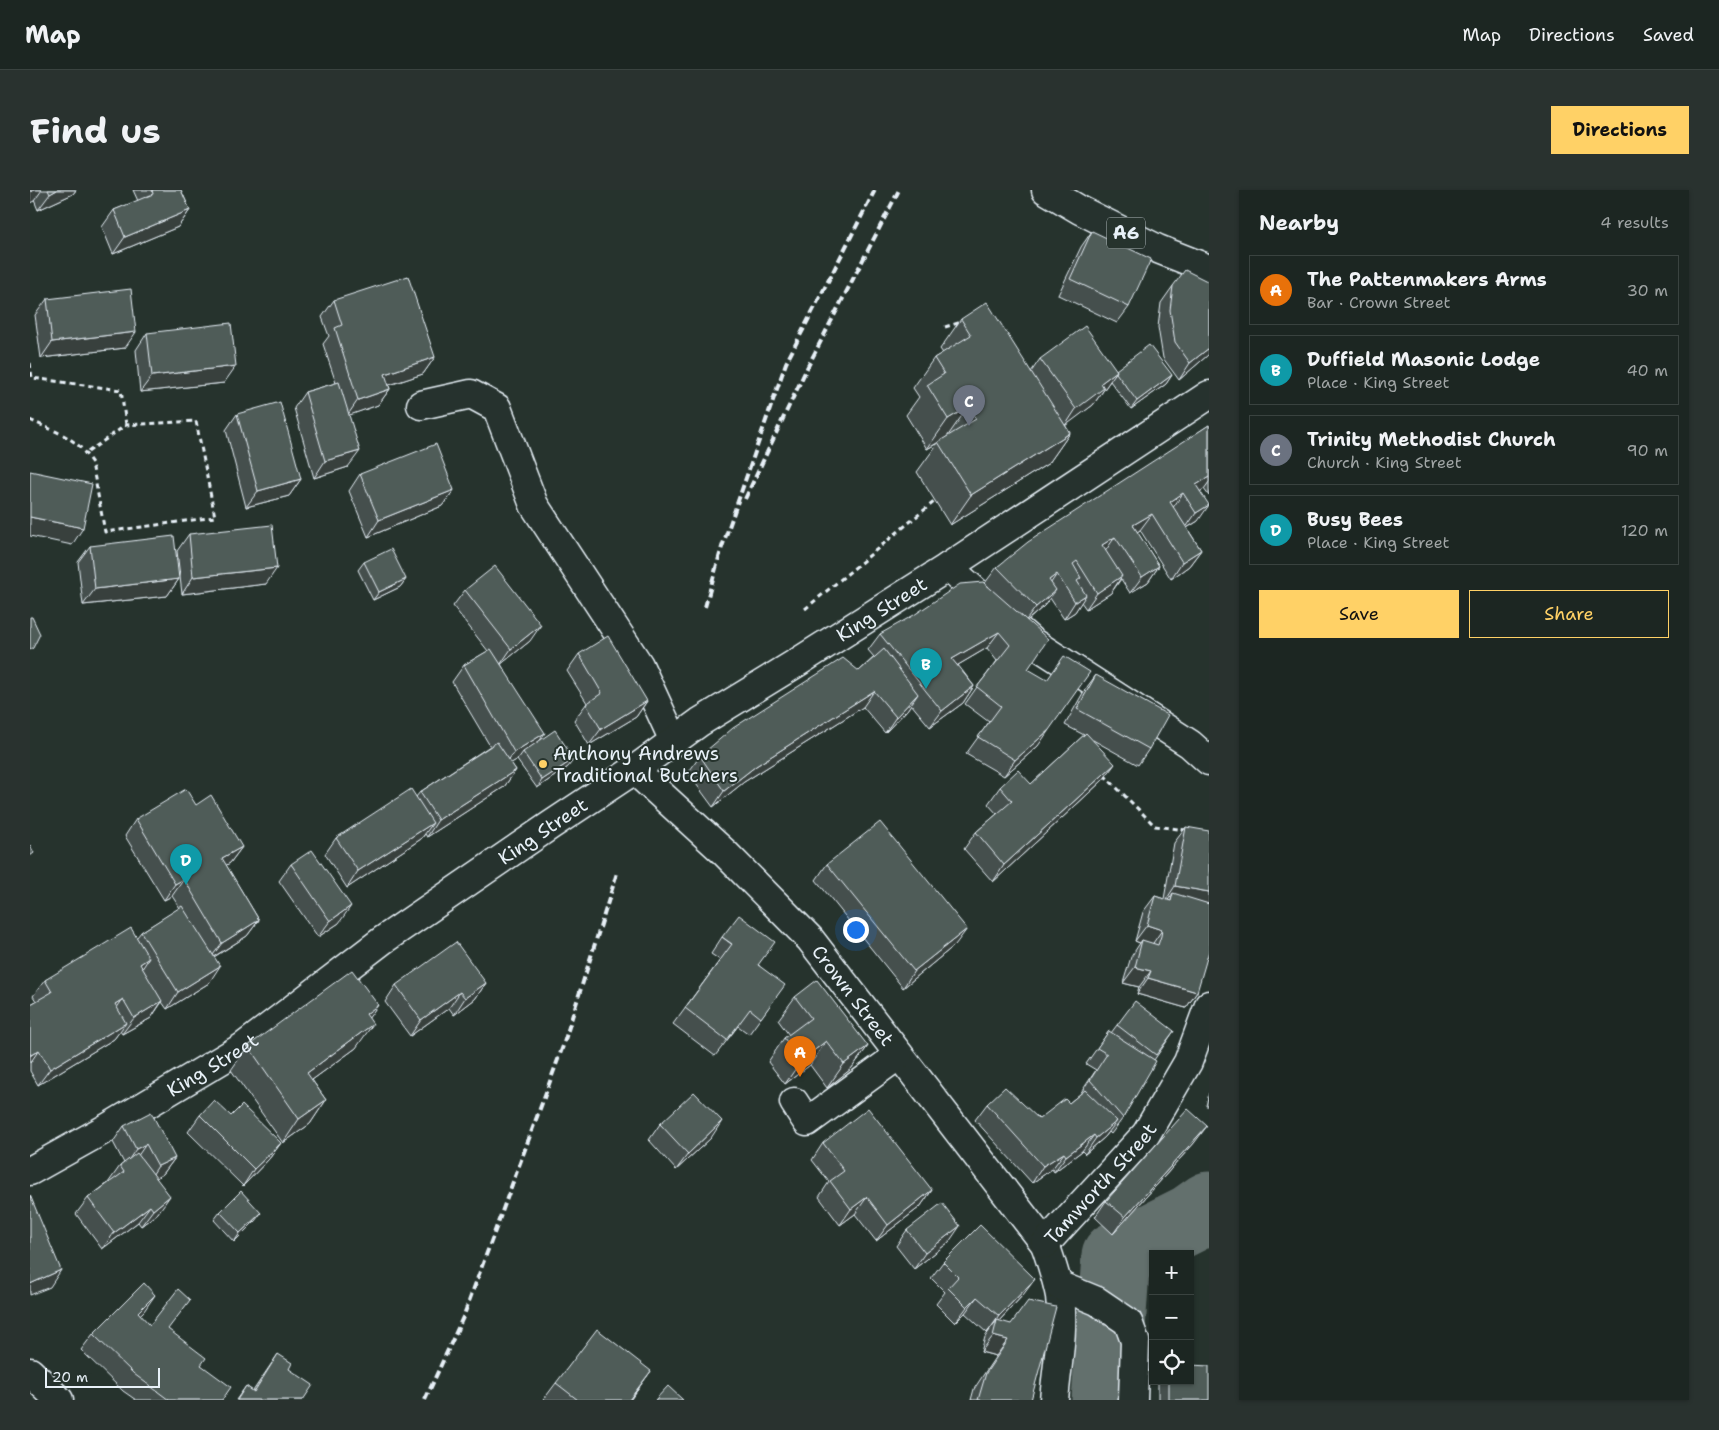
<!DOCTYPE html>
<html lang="en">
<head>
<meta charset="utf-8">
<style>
	body { margin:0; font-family:"Shantell Sans",sans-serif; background:#29322f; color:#f1f3f6 }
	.controls { position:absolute; right:15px; bottom:15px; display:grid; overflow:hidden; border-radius:0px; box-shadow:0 1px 4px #0004 }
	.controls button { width:45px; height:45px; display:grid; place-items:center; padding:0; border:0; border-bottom:1px solid #3a4340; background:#1c2622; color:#f1f3f6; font:25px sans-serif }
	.scale { position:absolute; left:15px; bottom:12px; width:115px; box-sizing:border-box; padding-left:5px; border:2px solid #e8f1f8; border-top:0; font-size:14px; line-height:18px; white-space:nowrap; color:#e8f1f8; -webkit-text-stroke:4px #26332d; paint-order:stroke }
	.you { position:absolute; left:825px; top:739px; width:18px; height:18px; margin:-12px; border:4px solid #fff; border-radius:50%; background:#1a73e8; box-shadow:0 0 0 8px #1a73e833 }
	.badge { display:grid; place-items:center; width:32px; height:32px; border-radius:50%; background:#ffd166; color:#fff; font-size:16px; font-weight:700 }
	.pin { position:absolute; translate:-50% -41px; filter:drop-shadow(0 1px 2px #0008) }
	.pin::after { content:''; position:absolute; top:26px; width:18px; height:15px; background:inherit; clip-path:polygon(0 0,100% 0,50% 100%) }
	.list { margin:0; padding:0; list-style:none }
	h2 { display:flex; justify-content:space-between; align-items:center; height:65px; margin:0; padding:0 20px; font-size:21px }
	h2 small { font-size:16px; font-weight:400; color:#a0a5a5 }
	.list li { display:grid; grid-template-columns:32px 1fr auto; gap:15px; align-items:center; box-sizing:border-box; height:70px; margin:0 10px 10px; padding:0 10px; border:1px solid #3a4340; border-radius:0px }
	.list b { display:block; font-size:19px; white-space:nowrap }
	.list p { margin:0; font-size:16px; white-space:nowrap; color:#a0a5a5 }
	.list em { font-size:16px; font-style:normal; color:#a0a5a5 }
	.actions { display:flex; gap:10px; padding:15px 20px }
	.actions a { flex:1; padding:11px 0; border:1px solid #ffd166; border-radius:0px; text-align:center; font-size:18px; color:#ffd166 }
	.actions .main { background:#ffd166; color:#111 }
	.icon { flex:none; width:28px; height:28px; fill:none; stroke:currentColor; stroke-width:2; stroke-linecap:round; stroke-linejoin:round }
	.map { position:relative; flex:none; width:1179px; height:1210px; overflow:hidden; border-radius:0px }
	header { display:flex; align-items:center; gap:30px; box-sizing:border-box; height:70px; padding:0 25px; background:#1c2622; border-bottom:1px solid #3a4340 }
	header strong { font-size:24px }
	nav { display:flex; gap:28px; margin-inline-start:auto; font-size:18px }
	.intro { display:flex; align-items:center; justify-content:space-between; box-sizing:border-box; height:120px; padding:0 30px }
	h1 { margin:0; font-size:35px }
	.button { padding:12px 22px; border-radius:0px; background:#ffd166; color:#111; font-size:18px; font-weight:700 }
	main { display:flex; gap:30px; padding:0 30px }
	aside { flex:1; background:#1c2622; border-radius:0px; box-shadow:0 1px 4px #0004 }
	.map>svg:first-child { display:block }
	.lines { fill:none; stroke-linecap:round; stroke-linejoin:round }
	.river { stroke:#636f6d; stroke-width:69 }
	.minor-casing { stroke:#e8f1f8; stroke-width:31 }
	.highway-casing { stroke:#e8f1f8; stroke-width:31 }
	.path { stroke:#e8f1f8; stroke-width:3; stroke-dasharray:5 4; stroke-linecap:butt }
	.minor { stroke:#26332d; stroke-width:28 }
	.highway { stroke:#26332d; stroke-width:28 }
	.rail { stroke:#e8f1f8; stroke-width:4; stroke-dasharray:8 4; stroke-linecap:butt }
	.wall { fill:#454f4d; stroke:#e8f1f8 }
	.shaded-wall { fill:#38403e; stroke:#e8f1f8 }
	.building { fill:#505c59; stroke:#e8f1f8 }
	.poi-dot { fill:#ffd166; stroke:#26332d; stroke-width:2 }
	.labels { text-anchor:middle; stroke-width:4; stroke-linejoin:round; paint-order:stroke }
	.shield { fill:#26332d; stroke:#aeb8bb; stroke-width:1 }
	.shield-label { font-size:18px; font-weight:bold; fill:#e8f1f8 }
	.street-label { font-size:19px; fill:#e8f1f8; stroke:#26332d }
	.poi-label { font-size:19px; fill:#e8f1f8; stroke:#26332d; text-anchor:start }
</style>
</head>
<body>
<header>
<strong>Map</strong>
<nav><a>Map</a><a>Directions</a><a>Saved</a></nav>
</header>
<div class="intro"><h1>Find us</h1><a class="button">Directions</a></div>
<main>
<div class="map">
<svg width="1179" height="1210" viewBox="0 0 1179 1210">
	<rect width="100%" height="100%" fill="#26332d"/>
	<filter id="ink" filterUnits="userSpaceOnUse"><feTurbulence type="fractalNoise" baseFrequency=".02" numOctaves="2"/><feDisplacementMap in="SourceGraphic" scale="10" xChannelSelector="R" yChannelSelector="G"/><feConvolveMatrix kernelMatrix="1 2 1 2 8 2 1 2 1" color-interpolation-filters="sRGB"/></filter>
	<g filter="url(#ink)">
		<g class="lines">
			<path class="river" d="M1076,1210l10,-144 76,-38 17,-12"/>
			<g class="minor-casing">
				<g id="minor">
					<path d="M391,215l50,-11 26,14 37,97 105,160 35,76"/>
					<path d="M918,377l84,75 158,102 19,17"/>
					<path id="s1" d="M604,580l91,83 85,86 235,305c6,18 12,35 15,52 4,35 -3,70 -6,104"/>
					<path d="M764,912l13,20 92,-67"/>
					<path id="s2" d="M0,981l77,-43 136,-81 140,-107 168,-115 83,-55 66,-48 98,-60 150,-95 261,-172"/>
					<path id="s3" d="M1015,1054l101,-110 42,-72 21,-57"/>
					<path d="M1028,1095l39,16 31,21 7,19 -2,59"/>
					<path d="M0,1182l29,28"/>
				</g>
			</g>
			<g class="highway-casing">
				<path id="highway" d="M1016,0l34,20 78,39 51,20"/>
			</g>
			<path class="path" d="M915,137l16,-5
				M0,173l2,15 89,12 5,35
				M0,230c16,8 37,14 50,27 4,4 8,11 12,16l13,69 110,-15 -19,-96 -70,4 -41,29
				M775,419l130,-108
				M1074,585l51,51 31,4"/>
			<use href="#minor" class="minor"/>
			<use href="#highway" class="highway"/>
			<path class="rail" d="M715,309l62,-131 92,-178
				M675,417l17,-60 64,-184 89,-173
				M395,1210l39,-85 99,-269 54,-173"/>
		</g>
		<path class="wall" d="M0,0h46l-3,4 -35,16z
			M103,0h48l9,20 -12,17 -65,27 -11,-27 12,-17 24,-9z
			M1062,41l37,76 -12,16 -59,-28 23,-48z
			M1179,92v72l-30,26 -16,-22 -5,-31 3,-24 12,-17z
			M17,109l78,49 -84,10 -6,-43z
			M304,110l101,57 -12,17 -34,11 1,4 -12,16 -29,10 -1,52 -34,11 -20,-70 11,-16 31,-9 -13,-39 6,-8 -7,-19z
			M931,129l70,53 9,-13 76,11 56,5 -6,9 -35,25 -21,-28 -17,24 -28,20 5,8 -21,30 -99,62 -33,-53 21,-29 -11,6 -21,-34 13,-18 -6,-9 21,-30 9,-5 -3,-4z
			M117,143l77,50 -84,9 -4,-42z
			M207,224l64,65 -12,17 -43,11 -20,-77z
			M1179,235v71l-5,-7 -4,2 -2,30 -11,7 14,22 -12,16 -18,13 -31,-49 -3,2 22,34 -11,16 -18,11 -9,-14 -10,14 -25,16 -5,-7 -6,10 -11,7 -14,-21 -6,8 -17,15 1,48 10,77 -34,30 -38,-22 23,-32 -24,-18 12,-17 20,-26 -10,-13 -29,17 16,21 -11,17 -33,24 -19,-23 -4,6 -22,23 -22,-26 -119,75 -31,25 -25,-34 12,-17 159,-85 15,-14 -6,-7 12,-16 109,-47 -4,-4 12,-16z
			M330,284l94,16 -12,16 -74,31 -19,-46z
			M159,344l77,50 -84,10 -5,-43z
			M60,356l89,33 -12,17 -84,9 -5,-43z
			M334,372l42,17 -6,8 -27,13 -15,-30z
			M435,400l65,51 -29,23 39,77 28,26 -31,21 -20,-28 1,-1 -7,4 5,7 -12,17 -77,50 -2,-3 -4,5 -74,49 -22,-34 11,-16 80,-41 4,-5 70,-46 -38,-64 12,-17 24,-14 -35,-45z
			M549,464l68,47 -11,16 -47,28 -15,-25 13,-17 -20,-32z
			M1066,485l53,74 -11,16 -45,-25 10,40 -110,102 -29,-33 12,-17 21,-18 -9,-10 12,-17 31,-3 53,-49 -19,-10 19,-34z
			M166,615l46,42 -12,16 -4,2 33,55 -12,16 -33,21 -5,26 -42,26 -5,-7 -11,16 -29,16 -2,-3 -6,8 -76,46 -8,-14v-69l1,2 5,-3 -3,-5 12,-16 92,-43 4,-5 39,-24 -8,-12 -8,4 -39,-64 11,-17z
			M1156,637l11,165 -11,16 -49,-14 2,-7 -16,-4 8,-26 9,-14 -5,-2 8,-29 12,-16 9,3 10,-56z
			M261,674l48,59 -21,14 -39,-56z
			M797,674l128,81 -52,43 -87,-108z
			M692,747l37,28 14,36 -24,33 -11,-8 -23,30 -42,-32 47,-64 -9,-6z
			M456,793l-11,16 -21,16 -5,-7 -39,28 -25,-34 11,-17z
			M765,807l73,49 -17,23 -24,19 -17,-23 -25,19 -17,-22 16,-24 5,-3 -11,-15z
			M348,815l-10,13 -12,30 -44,32 14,20 -16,24 -27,19 -52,-73 17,-24z
			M1087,835l57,6 -20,29 -31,58 -12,16 -2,-2 -4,5 -20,17 -3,-3 -28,21 -2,-3 -20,14 -57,-63 12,-16 52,15 30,-16 11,-9 16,-24 -10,-6 23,-33 2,2z
			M1179,903v13h-3z
			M170,925l31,1 50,27 -12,16 -26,27 -55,-54z
			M630,934l51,14 -35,32 -27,-30z
			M94,936l51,32 -12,16 -7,4 2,35 -17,13 -3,-4 -36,27 -26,-35 12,-16 20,-15 12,-17 4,-3 -11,-21z
			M1165,952l-82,92 -18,-17 11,-16z
			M793,953l109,47 -12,17 -44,34 -21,-27 -15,11 -21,-28 10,-15 -17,-22z
			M190,1022l35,9 -21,21 -20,-22z
			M877,1040l42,12 -35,27 -18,-23z
			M913,1072l80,33 -24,26 32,79h-60l3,-11 22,-33 -15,-4 4,-15 5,-7 -3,3 -22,-20 -10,10 -19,-19 9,-12 -14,-14z
			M114,1121l-4,4 10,10 19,5 32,35 21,35h-86l-13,-9 -42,-41 12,-16z
			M248,1164l11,15 14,31h-67l10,-14 7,5z
			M1128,1191h32l19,19h-51z
			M526,1193l84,4 -10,13h-84l-2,-1z"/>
		<path class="shaded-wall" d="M5,0h7l-8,11 -4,2v-11z
			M27,0h19l-3,4 -35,16 12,-16z
			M160,20l-12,17 -65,27 12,-17z
			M106,142l-11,16 -84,10 11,-16z
			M1179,158v6l-1,1 -29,25 11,-17z
			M405,167l-12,17 -49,16 11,-16z
			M206,176l-12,17 -84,9 12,-16z
			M1087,181l-24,34 -28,21 11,-17 25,-26z
			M1142,185l-6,9 -35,25 6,-8z
			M360,199l-12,16 -31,11 11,-16z
			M938,217l-21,30 -20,12 21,-30z
			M1040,243l-21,30 -99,62 21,-30z
			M330,261l-12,16 -34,11 11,-17z
			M1179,287v5l-5,7 -17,11 9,-15z
			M271,289l-12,17 -43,11 12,-16z
			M424,300l-12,16 -74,31 11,-17z
			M1153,303l-11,16 -2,-7z
			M1179,315l-11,16 -13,8 11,-16z
			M1122,324l-12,16 -18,12 11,-17z
			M0,327l53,11 -11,17 -42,-9z
			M1085,347l-11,16 -2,-8z
			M1171,360l-12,16 -18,13 11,-17z
			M1129,376l-11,16 -18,11 12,-16z
			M247,378l-11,16 -84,10 11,-17z
			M1027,384l-11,16 3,-10z
			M1092,386l-11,17 -25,16 11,-16z
			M149,389l-12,17 -84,9 12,-16z
			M376,389l-6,8 -27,13 6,-8z
			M1026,400l-12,16 -20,17 12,-16z
			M1056,405l-11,17 -11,7 11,-17z
			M511,435l-11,16 -30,24 11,-16z
			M969,442l-12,16 -46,27 11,-16z
			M944,496l-11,17 -33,24 12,-16z
			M844,501l-11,16 -119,75 -31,25 11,-16 32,-25z
			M888,504l-11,16 -22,23 11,-16z
			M617,511l-11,16 -47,28 12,-16z
			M1019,540l-11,16 -34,30 11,-16z
			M515,543l-11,16 -11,3 -5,7 -15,9 11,-16z
			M544,569l-6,8 -31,21 5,-8z
			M1085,574l-12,16 -110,102 11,-17z
			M486,580l-12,17 -77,50 11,-17z
			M403,633l-12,16 -74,49 11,-17z
			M212,657l-12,16 -19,11 11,-16z
			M154,689l-12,17 -8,4 11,-16z
			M1145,696l34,6v18l-38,-9 2,-8 -7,10h-2z
			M321,716l-12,17 -21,14 12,-16z
			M229,730l-12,16 -37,23 12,-16z
			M1117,735l15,5 -11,16 -9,-6 -2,3 -5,-2z
			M937,739l-12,16 -52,43 11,-17z
			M119,768l-11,17 2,-11z
			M190,776l-11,17 -42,26 11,-17z
			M1105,777l16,4 -12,16 -16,-4z
			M1118,788l49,14 -11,16 -49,-14z
			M456,793l-11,16 -21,16 11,-17z
			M430,802l-11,16 -39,28 11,-16z
			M93,809l-12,17 4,-12z
			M132,811l-11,17 -29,16 12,-16z
			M348,815l-17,24 5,-15z
			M96,833l-12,16 -76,46 12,-16z
			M343,834l-17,24 -66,48 17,-23z
			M796,851l-16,24 -25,19 16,-23z
			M838,856l-17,23 -24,19 17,-24z
			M9,860l-9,13v-7z
			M296,910l-16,24 -27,19 16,-24z
			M692,931l-11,17 -35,32 12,-16z
			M1087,931l-12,16 -20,17 11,-16z
			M1177,936l-12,16 -82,92 12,-17z
			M1064,945l-12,16 -28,21 12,-16z
			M251,953l-12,16 -26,27 11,-17z
			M116,954l-11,16 -10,5 11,-16z
			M1034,963l-12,16 -20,14 11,-17z
			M145,968l-12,16 -16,9 11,-17z
			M902,1000l-12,17 -44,34 12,-16z
			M140,1006l-12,17 -17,13 12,-16z
			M837,1007l-12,17 -15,11 11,-16z
			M120,1016l-12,16 -36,27 12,-16z
			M231,1023l-6,8 -21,21 6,-9z
			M930,1036l-11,16 -35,27 11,-16z
			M31,1080l-11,17 -20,8v-11z
			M1005,1089l-12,16 -27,29 1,-4 -10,13 12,-17z
			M125,1105l-11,16 -18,17 12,-16z
			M947,1107l-12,16 -10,10 12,-16z
			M963,1146l15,4 -12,16 -15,-4z
			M621,1181l-21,29h-1z"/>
		<path class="building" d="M18,0h9l-7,4z
			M122,0h29l9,20 -65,27 -11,-27 39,-16z
			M1062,41l59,28 -22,48 -59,-28z
			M1155,80l24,12v66l-19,15 -15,-21 -5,-32 3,-24z
			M378,86l27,81 -50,17 5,15 -32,11 -23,-72 7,-3 -8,-25z
			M101,99l5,43 -84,10 -5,-43z
			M957,112l83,131 -99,62 -33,-53 38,-23 -8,-12 -20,12 -21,-34 17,-11 -10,-16 37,-23 -10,-16z
			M201,133l5,43 -84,10 -5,-43z
			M1055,136l32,45 -16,12 3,5 -28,21 -36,-50z
			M1119,155l23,30 -35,26 -21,-28 1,-2 -1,-1z
			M309,192l21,69 -35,10 -20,-69z
			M250,212l21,77 -43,12 -21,-77z
			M1179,235v52l-13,8 13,20 -13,8 -13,-20 -13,9 31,48 -19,12 -30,-48 -19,11 26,41 -17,11 -27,-40 -13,8 20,31 -25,17 -20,-32 -4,3 8,14 -4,3 9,14 -11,7 -18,-28 -8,6 7,10 -20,17 -39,-40 31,-25z
			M406,254l18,46 -75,30 -19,-46z
			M0,281l62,13 -9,44 -53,-11z
			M242,335l5,43 -84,9 -4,-43z
			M144,346l5,43 -84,10 -5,-43z
			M361,359l15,30 -27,13 -15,-30z
			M465,376l46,59 -30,24 -46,-59z
			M953,392l65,57 -20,30 19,11 17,-24 26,16 -41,58 -34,30 -37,-23 23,-31 -24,-19 33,-42 -11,-13 -47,27 22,27 -32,25 -62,-77 34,-19 46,-31z
			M0,427h2l8,17 -7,14 -3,2z
			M578,446l39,65 -46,28 -15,-25 16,-11 -23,-39z
			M461,459l54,84 -31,19 -50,-87z
			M854,459l34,45 -22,23 -22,-26 -118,75 -32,25 -24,-35 33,-28 110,-70 16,13z
			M1066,485l72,40 -19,34 -72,-40z
			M525,540l19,29 -32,21 -19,-28z
			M1056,543l29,31 -111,101 -28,-33 36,-31 -12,-14 18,-17 13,14z
			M467,552l19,28 -78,50 -18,-28z
			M156,599l10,16 15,-10 31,52 -20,11 37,62 -37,23 -38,-64 -9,5 -39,-65z
			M381,599l22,34 -75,48 -22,-33z
			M850,632l87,107 -53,42 -87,-107z
			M1156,637l23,4v61l-34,-6z
			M0,655l4,8 -4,3z
			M282,660l39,56 -21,15 -39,-57z
			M1143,703l36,11v47l-12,41 -49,-14 3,-7 -16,-4 7,-27 16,5 3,-9 1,-6 -15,-5 8,-29 16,5z
			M152,716l38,60 -42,26 -37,-60z
			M709,725l36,27 -17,23 27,20 -24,33 -11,-9 -23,31 -42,-32 47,-64 -10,-7z
			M101,738l18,30 -9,6 22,37 -28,17 -11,-19 -8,5 11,19 -76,46 -11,-19 -8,5 -1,-2v-51l1,2 21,-12 -7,-12z
			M426,752l30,41 -21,15 -5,-6 -39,28 -25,-35z
			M322,780l26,35 -12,9 7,10 -66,49 19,27 -27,19 -51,-73z
			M787,790l51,66 -24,18 -18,-23 -25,20 -17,-23 27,-20 -16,-21z
			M1105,811l39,30 -18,24 -39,-30z
			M1079,841l47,30 -33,57 -33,-38 17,-26 -10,-6z
			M975,897l34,32 26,-20 4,4 16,-13 32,31 -21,17 -2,-3 -28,21 -2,-3 -21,13 -56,-62z
			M664,902l28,29 -34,33 -28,-30z
			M184,910l17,16 11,-11 39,38 -27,26 -54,-54z
			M838,918l64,82 -44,35 -21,-28 -16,12 -21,-28 14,-10 -21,-28z
			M1158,919l19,17 -82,91 -19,-16z
			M121,922l24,46 -17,8 -12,-22 -10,5 -12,-23z
			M107,963l33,43 -17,14 -3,-4 -36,27 -26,-35 36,-26 -4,-6z
			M211,1001l20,22 -21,20 -20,-21z
			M0,1005l31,75 -31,14z
			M912,1013l18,23 -35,27 -18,-23z
			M950,1035l55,54 -36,37 -22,-19 -10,10 -19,-19 10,-11 -15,-15z
			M114,1093l11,12 -17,17 12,13 28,-36 12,11 -22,29 38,29 -5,7 30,22 -9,13h-53l-35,-26 -41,-40z
			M998,1111l28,6 -25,93h-53l8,-27 22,-33 -15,-4 4,-16 14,4z
			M567,1139l54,42 -22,29h-51l-22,-17z
			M248,1164l14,9 -3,6 24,16 -10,15h-66l9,-14 8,6z
			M1160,1175l19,1v34h-40v-19h21z
			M638,1196l15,14h-28z"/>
	</g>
	<circle class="poi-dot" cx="513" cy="574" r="5"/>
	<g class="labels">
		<rect class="shield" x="1077" y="27.5" width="38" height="31" rx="4"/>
		<g class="shield-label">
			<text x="1096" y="49">A6</text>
		</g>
		<g class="street-label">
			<text dy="7" stroke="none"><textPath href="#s2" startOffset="1021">King Street</textPath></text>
			<text dy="7" stroke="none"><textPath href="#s2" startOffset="616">King Street</textPath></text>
			<text dy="7" stroke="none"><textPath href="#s1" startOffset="315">Crown Street</textPath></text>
			<text dy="7" stroke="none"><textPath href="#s2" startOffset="211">King Street</textPath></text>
			<text dy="7" stroke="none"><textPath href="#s3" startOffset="82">Tamworth Street</textPath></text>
		</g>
		<g class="poi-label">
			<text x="523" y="570">Anthony Andrews<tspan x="523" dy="22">Traditional Butchers</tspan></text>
		</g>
	</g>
</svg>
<div class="controls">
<button>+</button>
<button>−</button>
<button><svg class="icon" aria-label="locate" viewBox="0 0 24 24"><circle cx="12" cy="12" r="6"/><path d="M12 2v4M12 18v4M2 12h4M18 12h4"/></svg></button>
</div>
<div class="scale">20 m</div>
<div class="you"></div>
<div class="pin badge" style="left:770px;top:887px;background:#e8710a">A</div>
<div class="pin badge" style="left:896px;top:499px;background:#0f9aa8">B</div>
<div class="pin badge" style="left:939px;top:236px;background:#6b7280">C</div>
<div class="pin badge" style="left:156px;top:695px;background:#0f9aa8">D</div>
</div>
<aside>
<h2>Nearby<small>4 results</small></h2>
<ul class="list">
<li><span class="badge" style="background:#e8710a">A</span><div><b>The Pattenmakers Arms</b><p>Bar · Crown Street</p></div><em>30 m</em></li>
<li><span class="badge" style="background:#0f9aa8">B</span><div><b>Duffield Masonic Lodge</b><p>Place · King Street</p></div><em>40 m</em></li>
<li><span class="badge" style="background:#6b7280">C</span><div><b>Trinity Methodist Church</b><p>Church · King Street</p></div><em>90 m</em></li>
<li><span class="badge" style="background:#0f9aa8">D</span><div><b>Busy Bees</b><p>Place · King Street</p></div><em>120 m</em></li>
</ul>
<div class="actions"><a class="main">Save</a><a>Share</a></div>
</aside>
</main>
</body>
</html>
